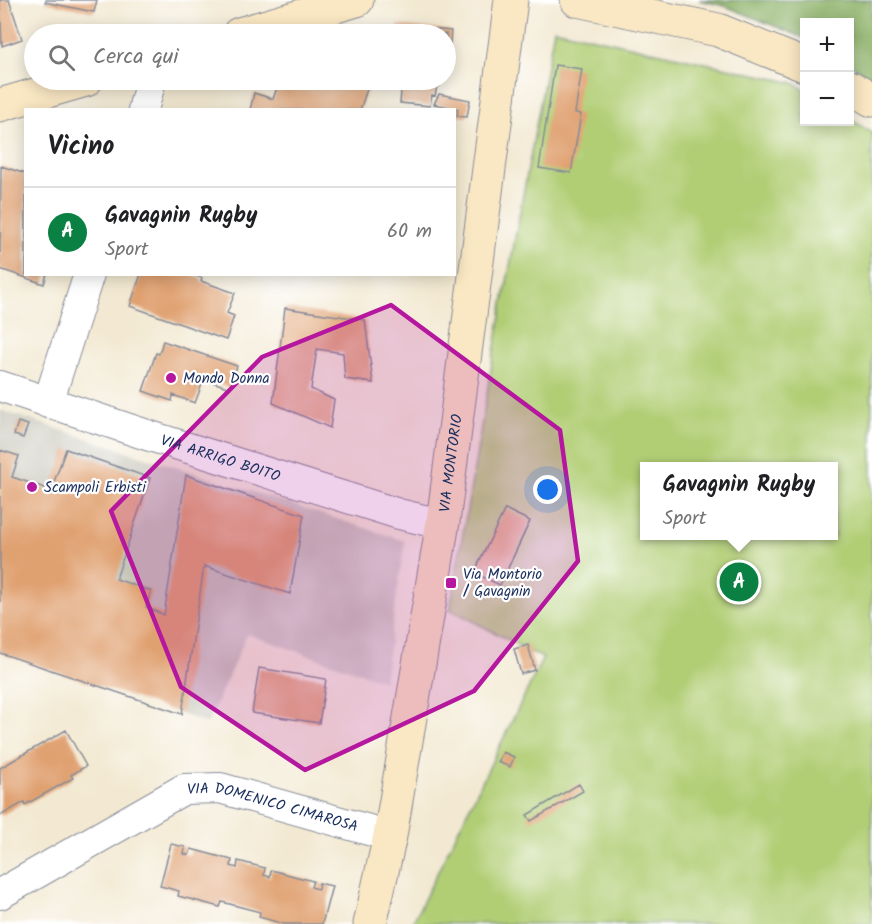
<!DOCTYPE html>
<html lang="it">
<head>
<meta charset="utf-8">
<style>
	body { margin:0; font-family:Kalam,sans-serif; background:#f2f2f2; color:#202124 }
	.controls { position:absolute; right:18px; top:18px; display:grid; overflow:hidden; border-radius:0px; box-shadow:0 3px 15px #0003 }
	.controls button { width:54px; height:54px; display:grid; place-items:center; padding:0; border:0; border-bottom:2px solid #e0e0e0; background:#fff; color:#202124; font:30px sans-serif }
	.you { position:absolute; left:548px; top:490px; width:21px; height:21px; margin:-15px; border:4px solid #fff; border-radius:50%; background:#1a73e8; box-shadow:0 0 0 9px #1a73e833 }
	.badge { display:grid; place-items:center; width:39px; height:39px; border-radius:50%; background:#0b8043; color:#fff; font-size:20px; font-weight:700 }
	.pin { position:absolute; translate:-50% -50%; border:3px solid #fff; box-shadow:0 2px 6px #0006 }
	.popup { position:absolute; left:640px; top:462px; width:198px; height:78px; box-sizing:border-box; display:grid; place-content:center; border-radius:0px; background:#fff; filter:drop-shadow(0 2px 4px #0005); font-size:20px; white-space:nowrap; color:#757577 }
	.popup b { font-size:22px; color:#202124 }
	.popup::after { content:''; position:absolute; left:50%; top:100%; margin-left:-12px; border:12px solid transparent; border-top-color:#fff }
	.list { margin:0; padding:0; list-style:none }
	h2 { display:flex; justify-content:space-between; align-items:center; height:78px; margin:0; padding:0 24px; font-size:26px }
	h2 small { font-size:20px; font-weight:400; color:#757577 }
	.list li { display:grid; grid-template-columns:39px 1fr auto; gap:18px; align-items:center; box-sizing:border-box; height:90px; padding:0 24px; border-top:2px solid #e0e0e0 }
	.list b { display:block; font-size:22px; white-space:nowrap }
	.list p { margin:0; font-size:20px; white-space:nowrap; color:#757577 }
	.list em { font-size:20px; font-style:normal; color:#757577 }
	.icon { flex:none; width:33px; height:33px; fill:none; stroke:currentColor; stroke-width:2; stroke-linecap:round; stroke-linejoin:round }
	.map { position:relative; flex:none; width:872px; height:924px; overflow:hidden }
	.search { position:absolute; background:#fff; box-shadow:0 3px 15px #0003; left:24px; top:24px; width:432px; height:66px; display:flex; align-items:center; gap:15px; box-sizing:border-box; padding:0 21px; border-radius:33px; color:#757577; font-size:22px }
	.panel { position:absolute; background:#fff; box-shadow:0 3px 15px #0003; left:24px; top:108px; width:432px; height:168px; border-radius:0px }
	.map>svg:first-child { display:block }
	.industrial { fill:#c6c5b8 }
	.green { fill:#b1ce75; stroke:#667e6a; stroke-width:1.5; fill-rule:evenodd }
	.forest { fill:#8cb166; stroke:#547062; stroke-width:1.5 }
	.building { fill:#e0a171 }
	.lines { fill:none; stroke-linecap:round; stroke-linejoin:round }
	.street-casing { stroke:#878c98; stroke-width:32 }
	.secondary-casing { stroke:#878c98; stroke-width:35 }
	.street { stroke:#fff; stroke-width:30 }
	.secondary { stroke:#fae7c3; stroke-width:33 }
	.marked { fill:#b5179e; fill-opacity:0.2; stroke:#b5179e; stroke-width:4.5; stroke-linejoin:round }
	.poi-dot { fill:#b5179e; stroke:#fff; stroke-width:2 }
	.labels { text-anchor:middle; stroke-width:4.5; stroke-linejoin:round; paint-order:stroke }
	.poi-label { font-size:15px; fill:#1b2f5e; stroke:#fff; text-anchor:start }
	.street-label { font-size:15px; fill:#1b2f5e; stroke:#fff }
</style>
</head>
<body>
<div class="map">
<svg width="872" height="924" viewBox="0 0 872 924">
	<rect width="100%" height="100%" fill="#fff"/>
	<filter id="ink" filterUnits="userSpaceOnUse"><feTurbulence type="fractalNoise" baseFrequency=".0167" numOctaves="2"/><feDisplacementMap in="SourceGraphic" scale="12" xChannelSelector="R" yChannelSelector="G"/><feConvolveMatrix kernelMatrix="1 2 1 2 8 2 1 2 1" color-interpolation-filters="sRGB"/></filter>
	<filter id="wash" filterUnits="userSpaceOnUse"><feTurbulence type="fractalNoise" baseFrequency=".008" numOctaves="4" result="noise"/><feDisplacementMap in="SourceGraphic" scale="24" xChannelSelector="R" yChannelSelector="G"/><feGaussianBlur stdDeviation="1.35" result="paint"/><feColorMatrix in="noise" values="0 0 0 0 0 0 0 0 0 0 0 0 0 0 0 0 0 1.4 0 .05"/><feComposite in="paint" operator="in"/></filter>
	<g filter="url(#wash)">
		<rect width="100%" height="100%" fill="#f3e9d2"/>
		<path class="industrial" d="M0,410l405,131 -21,140 -137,-47 -40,90 -207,-80z"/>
		<path class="green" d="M554,29l240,54 10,7v32h46v-3l22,14v791h-460l131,-266 -93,-49 44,-257zM644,466h190v70h-190z"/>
		<path class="forest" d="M699,0h173v79l-22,-15v-42h-46v16l-79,-32z"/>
		<g id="blocks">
			<path class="building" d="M0,0h9l13,39 -20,7z
				M46,0h51l-3,12 -49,-10z
				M398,25l53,6 -3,35 -2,7v-39h-48z
				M555,65l27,4 -7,44 6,1 -10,59 -32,-5z
				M292,80h78l-10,30h-110l4,-17 19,6 5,-14 11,4z
				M392,80h49l-1,6h-3l-2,10 -3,-1 -2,11 -30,-3 1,-12 -10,-2z
				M439,94l31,6 -3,17 -10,-1 1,-7 -24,-5z
				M1,166l25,8v100h21l-3,10 -44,-15z
				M141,274h51l10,4 -1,3 34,12 -8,20 7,3 -8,24 -96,-34z
				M285,308l80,12 8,63 -28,-4 -2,-26 -26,-4 -6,40 23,11 -4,28 -57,-25z
				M163,341l74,25 -7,22 -26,-9 -9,24 -22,-8 -1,6 -29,-10 13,-38 3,1z
				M18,422l10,3 -5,13 -9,-3z
				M66,449l84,29 -34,101 35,12 -5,16 18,8 22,-140 118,40 -14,79 -86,-28 -22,148 -182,-61v-203l19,6 -7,21 39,13z
				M505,509l25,12 -30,64 -26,-12z
				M528,645l7,25 -14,4 -7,-25z
				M259,668l67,11 -7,44 -67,-10z
				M66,730l20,36 -15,9 2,3 -48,27 -1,-3 -24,14v-48z
				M503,752l11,5 -4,10 -12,-5z
				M579,784l4,7 -52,30 -4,-6z
				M171,844l14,3 -1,7 5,1 2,-6 41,11 -1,6 6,2 1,-7 27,7 -1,7 6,2 1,-7 42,11 -2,6 7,2 1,-6 13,3 -10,38h-38l-25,-7 1,-5 -38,-10 -2,5 -42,-11 1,-5 -19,-5z"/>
		</g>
	</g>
	<g filter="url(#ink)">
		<use href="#blocks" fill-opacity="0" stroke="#878c98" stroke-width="1.5"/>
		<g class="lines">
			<g class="street-casing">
				<g id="street">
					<path d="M143,110l8,-30"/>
					<path id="s1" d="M0,386l147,49 252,79 25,6 19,2"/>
					<path d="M48,403l41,-129"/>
					<path id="s2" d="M0,894l184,-105 36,-1 170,48"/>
				</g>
			</g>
			<g class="secondary-casing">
				<g id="secondary">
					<path d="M577,0l141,30 86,35"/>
					<path d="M239,34l118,-34"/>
					<path d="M850,87l22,13"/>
					<path d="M0,105l86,-25"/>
					<path id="s3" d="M370,924l20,-88 53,-314 68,-522"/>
				</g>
			</g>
			<use href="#street" class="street"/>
			<use href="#secondary" class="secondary"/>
		</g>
	</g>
	<path class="marked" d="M391,305l169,125 18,131 -104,130 -169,79 -124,-83 -70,-176 151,-154z"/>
	<g class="poi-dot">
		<circle cx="171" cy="378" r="6"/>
		<circle cx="32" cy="487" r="6"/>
		<rect x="445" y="577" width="12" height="12" rx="3"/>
	</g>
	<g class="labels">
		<g class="poi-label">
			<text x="183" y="383">Mondo Donna</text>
			<text x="44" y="492">Scampoli Erbisti</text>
			<text x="463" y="579">Via Montorio<tspan x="463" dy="17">/ Gavagnin</tspan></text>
		</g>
		<g class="street-label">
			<text dy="5" stroke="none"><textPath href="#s1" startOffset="232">VIA ARRIGO BOITO</textPath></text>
			<text dy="5" stroke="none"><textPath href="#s3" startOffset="468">VIA MONTORIO</textPath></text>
			<text dy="5" stroke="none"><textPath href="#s2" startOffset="303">VIA DOMENICO CIMAROSA</textPath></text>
		</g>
	</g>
</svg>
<div class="controls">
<button>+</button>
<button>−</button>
</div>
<div class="you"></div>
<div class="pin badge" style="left:739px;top:582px">A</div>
<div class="popup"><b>Gavagnin Rugby</b>Sport</div>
<div class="search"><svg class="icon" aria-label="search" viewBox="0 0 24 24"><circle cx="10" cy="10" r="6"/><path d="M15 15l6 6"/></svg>Cerca qui</div>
<section class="panel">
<h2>Vicino<small></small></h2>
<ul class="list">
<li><span class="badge">A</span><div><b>Gavagnin Rugby</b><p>Sport</p></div><em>60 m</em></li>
</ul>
</section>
</div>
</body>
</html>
